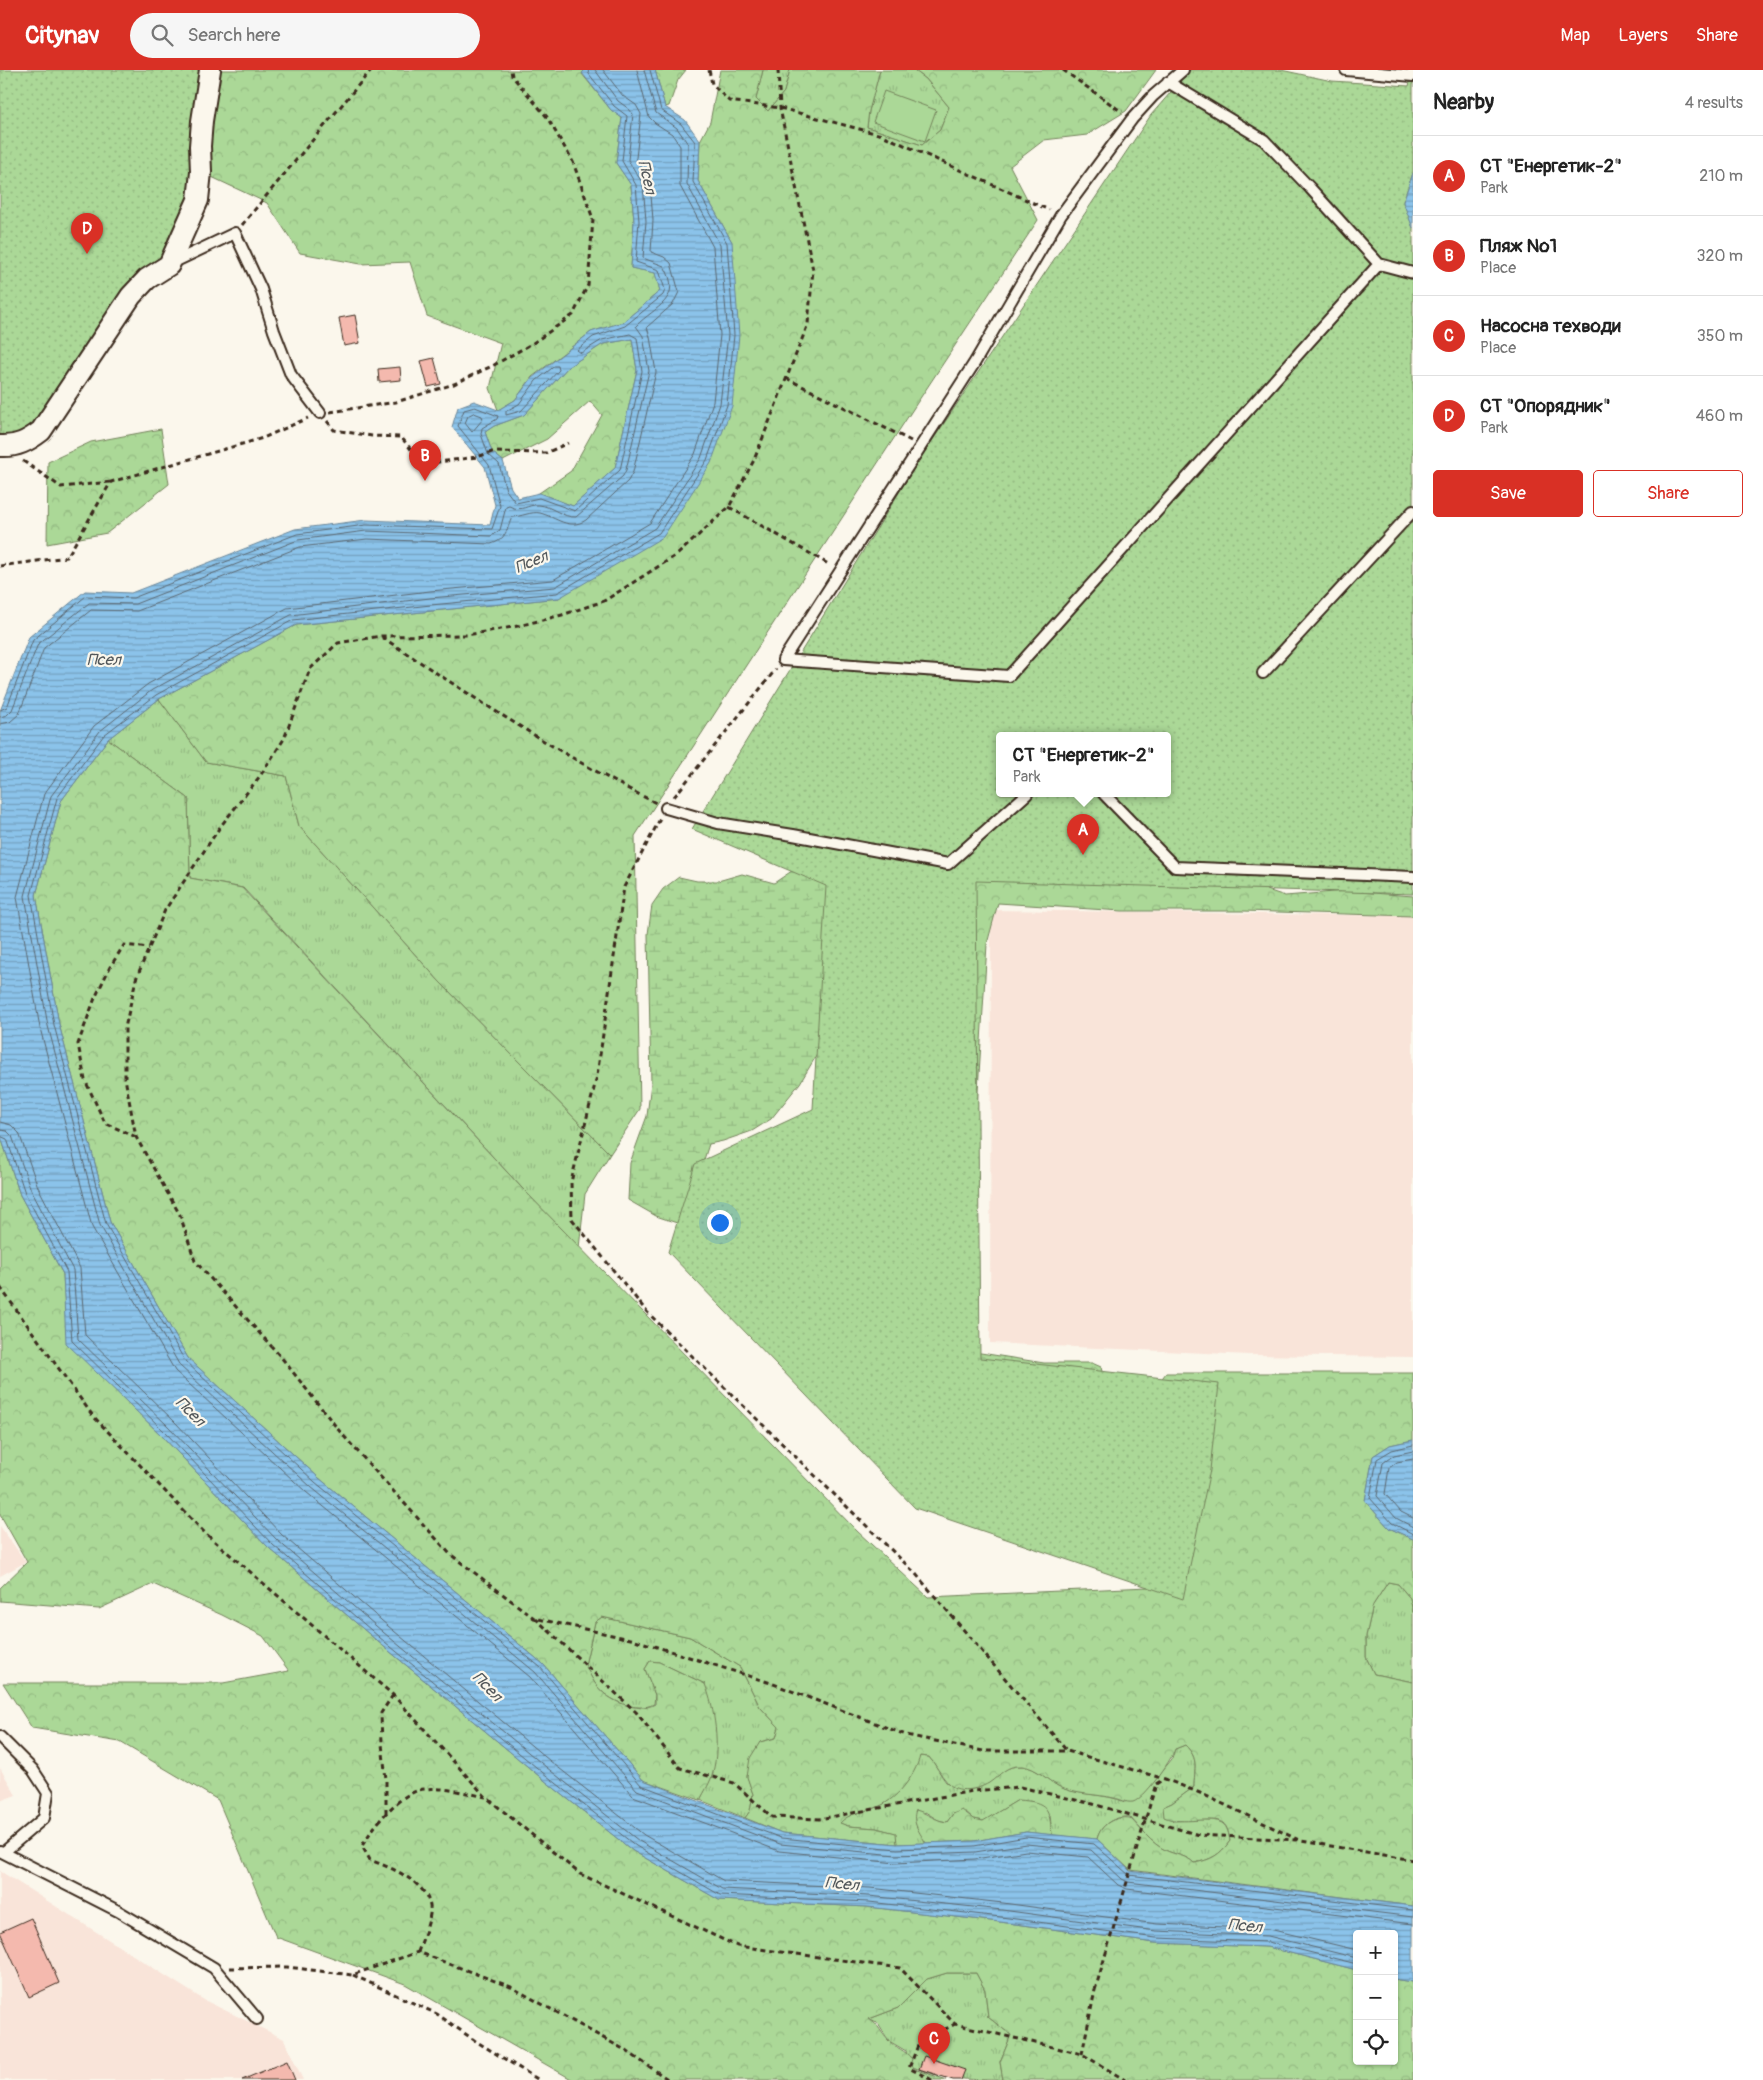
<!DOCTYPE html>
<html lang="en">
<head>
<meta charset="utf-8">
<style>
	body { margin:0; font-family:Pangolin,sans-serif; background:#f6f6f6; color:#222 }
	.controls { position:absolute; right:15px; bottom:15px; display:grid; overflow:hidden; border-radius:5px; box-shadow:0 1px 4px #0004 }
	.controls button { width:45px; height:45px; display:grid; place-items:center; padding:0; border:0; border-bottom:1px solid #e0e0e0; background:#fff; color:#222; font:25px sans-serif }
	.you { position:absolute; left:719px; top:1152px; width:18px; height:18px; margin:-12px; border:4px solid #fff; border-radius:50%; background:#1a73e8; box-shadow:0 0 0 8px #1a73e833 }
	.badge { display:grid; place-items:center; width:32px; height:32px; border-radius:50%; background:#d93025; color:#fff; font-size:16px; font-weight:700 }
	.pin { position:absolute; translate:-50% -41px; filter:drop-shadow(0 1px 2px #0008) }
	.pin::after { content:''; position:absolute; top:26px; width:18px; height:15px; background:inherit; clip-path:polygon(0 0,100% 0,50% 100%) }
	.popup { position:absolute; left:996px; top:662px; width:175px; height:65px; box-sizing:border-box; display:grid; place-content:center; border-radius:5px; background:#fff; filter:drop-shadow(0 1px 4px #0005); font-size:16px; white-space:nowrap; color:#767676 }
	.popup b { font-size:19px; color:#222 }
	.popup::after { content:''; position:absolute; left:50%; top:100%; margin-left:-10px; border:10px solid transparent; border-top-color:#fff }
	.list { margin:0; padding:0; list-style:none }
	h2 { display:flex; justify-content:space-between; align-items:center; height:65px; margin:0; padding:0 20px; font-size:21px }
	h2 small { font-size:16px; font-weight:400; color:#767676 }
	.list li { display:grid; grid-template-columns:32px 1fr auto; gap:15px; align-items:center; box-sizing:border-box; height:80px; padding:0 20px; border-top:1px solid #e0e0e0 }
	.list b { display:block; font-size:19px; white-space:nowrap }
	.list p { margin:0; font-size:16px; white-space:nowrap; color:#767676 }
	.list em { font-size:16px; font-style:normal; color:#767676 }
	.actions { display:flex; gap:10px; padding:15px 20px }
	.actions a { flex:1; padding:11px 0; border:1px solid #d93025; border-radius:5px; text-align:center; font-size:18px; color:#d93025 }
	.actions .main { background:#d93025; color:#fff }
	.icon { flex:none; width:28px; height:28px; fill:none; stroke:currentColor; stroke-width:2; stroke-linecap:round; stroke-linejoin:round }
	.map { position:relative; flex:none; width:1413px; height:2010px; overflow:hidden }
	header { display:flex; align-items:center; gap:30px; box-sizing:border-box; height:70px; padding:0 25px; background:#d93025; color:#fff }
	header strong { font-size:24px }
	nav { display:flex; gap:28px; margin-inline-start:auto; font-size:18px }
	.search { width:350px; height:45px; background:#f6f6f6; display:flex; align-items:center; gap:12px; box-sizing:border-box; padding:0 18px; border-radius:28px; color:#767676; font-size:19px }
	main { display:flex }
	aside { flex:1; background:#fff }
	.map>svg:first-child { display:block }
	.built { fill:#f9e4d9 }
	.grass { fill:url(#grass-tufts); stroke:#73815a }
	.forest { fill:url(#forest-crowns); stroke:#73815a }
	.wetland { fill:url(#wetland-marsh); stroke:#73815a }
	.park { fill:url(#park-dots); stroke:#73815a; fill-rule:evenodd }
	.pitch { fill:#abd897; stroke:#73815a }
	.water { fill:url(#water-rules); stroke:#6b8698; fill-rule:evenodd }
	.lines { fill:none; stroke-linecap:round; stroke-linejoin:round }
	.shore { stroke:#5b6770; stroke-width:1 }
	.building { fill:#f4b9ae; stroke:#3b2a1e }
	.lane-casing { stroke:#3b2a1e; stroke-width:14 }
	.street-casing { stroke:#3b2a1e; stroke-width:24 }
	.path { stroke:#3b2a1e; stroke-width:3; stroke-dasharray:5 4; stroke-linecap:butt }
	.lane { stroke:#fbf7ec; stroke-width:10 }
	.street { stroke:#fbf7ec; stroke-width:20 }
	.path-bridge { stroke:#3b2a1e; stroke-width:3; stroke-dasharray:5 4; stroke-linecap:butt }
	.labels { text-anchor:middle; stroke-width:4.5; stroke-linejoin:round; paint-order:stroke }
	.water-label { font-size:16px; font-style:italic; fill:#53585b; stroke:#fbf7ec }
</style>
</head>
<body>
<header>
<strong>Citynav</strong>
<div class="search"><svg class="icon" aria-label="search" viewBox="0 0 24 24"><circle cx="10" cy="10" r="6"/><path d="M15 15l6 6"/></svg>Search here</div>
<nav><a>Map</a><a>Layers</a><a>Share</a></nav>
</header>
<main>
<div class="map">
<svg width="1413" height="2010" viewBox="0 0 1413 2010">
	<defs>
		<pattern id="grass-tufts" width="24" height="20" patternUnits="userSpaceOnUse" patternTransform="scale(1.25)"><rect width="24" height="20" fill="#abd897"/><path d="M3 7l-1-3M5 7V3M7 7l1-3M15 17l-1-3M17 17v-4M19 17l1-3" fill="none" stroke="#94ba82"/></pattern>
		<pattern id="forest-crowns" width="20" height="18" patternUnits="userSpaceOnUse" patternTransform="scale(1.25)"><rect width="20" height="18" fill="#abd897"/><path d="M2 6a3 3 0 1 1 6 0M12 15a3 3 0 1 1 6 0" fill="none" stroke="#94ba82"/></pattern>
		<pattern id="wetland-marsh" width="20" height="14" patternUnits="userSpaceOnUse" patternTransform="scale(1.25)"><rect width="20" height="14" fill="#abd897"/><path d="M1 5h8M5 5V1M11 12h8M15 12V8" fill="none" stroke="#94ba82"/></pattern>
		<pattern id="park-dots" width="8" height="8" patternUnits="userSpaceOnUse" patternTransform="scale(1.25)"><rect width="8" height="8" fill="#abd897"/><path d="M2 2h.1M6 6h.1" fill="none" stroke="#94ba82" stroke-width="1.8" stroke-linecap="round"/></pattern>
		<pattern id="water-rules" width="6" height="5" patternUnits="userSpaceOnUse" patternTransform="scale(1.25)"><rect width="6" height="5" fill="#8bc3ea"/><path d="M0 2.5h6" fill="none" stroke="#739fbd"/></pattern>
	</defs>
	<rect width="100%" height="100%" fill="#fbf7ec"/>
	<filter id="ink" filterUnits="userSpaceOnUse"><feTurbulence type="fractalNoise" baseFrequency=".02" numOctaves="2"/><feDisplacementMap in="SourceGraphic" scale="10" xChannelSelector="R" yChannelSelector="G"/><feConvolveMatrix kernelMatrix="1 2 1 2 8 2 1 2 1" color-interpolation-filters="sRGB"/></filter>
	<g filter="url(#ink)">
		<path class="built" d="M991,840l422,6v441l-164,-2 -259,-12z
			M0,1456l26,36 -26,14z
			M0,1698l16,27 -16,6z
			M0,1801l204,129 80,39 19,41h-303z"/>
		<path class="grass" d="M763,0h27l-6,22 -16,19 -12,-12z
			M880,0h34l12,9 23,28 -9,23 -18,15 -55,-18 2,-16z
			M159,629l47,63 80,14 13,50 141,156 170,172 -25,40 -6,54 -58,-61 -278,-299 -53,-10 -2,-80 -80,-59z
			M1388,1512l10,2 12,14 3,14v70l-39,-8 -8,-17v-21l7,-31z
			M602,1547l88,20 50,30 20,40 19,20 -3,11 -16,4 -13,34 6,18 -3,17 -5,7 -45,-18 13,-26 -8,-90 -46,-22 -9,-1 -5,8 10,26 -1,9c-17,9 -46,-3 -57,-18 -5,-6 -8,-14 -12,-21l10,-43z
			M1185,1675c15,14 9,24 9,42l-22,16 -9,4 10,14c12,0 40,-4 49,2 6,4 7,12 8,18 -10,14 -19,19 -36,22 -8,-8 -19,-8 -29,-13 -14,-7 -24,-21 -35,-33 -16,-1 -29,7 -33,22l-45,-4 -2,-20 -32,-15 -34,21 -10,-2 -8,-7 -13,2 -6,8 -9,-2 -13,-8 -9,12 10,19 -29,1 -2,-11 -19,-5 -28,-2 -9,-3c10,-10 23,-11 36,-15 20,-7 40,-32 44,-52l10,1c7,7 11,18 17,25 3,2 7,3 11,5 32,11 38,-23 65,-21 16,2 23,13 36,20 18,10 47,7 67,16l17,-7 30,-36 3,-10z
			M947,1903h29l9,17 3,27 23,18 -11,27 3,18c-33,0 -64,0 -94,-15l-3,-14 -17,-10 -11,-17 -9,-5 29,-11 29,-29z"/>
		<path class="forest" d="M201,0h384l-3,4 29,36 11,8 -6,45 15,22 3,36 -3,47 25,5 4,18 -37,31 -32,10 -59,45 -17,23 -17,10 -8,-22 11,-45 -74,-27 -17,-54 -49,2 -61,-11 -33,-50 -66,-31z
			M655,0h31l-8,10 -9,26 -4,1z
			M720,0h43l-7,29 12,12 16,-19 6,-22h90l-11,41 -2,16 55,18 18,-15 9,-23 -23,-28 -12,-9h242l-30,41 -39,24 -43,5 -34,26 28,54 -125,189 -278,427 5,273 -30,45 -170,-172 -141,-156 -13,-50 -80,-14 -47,-63 137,-74 263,-27 173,-356 -34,-61 2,-40 10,-19z
			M632,269l5,31 -22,98 -42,38 -34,-13 32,-22 31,-56 -12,-14 -43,38 -44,22 -11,-9 -7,-20 9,-6 30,-11 44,-48 35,-23z
			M161,359l8,55 -62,49 -60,11 1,-82 43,-20z
			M108,669l80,59 2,80 52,10 279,299 336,344 71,66 242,-11 -26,-184 22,-29h247v67l-23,5 -17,11 -8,45 24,27 24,11v73l-3,-14 -12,-14 -10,-2 -15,23 -7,31v21l8,17 39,8v224l-283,-36 -33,-31c4,-15 17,-23 33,-21 11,11 21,25 35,32 10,5 21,5 29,13 17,-3 26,-8 36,-22 -1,-6 -2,-14 -7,-18 -11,-8 -41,3 -59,-6l-1,-10 9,-4 22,-16c0,-18 6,-28 -9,-42l-10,4c-4,12 -31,50 -42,53 -8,1 -12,-3 -19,-4 -16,-4 -41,-3 -56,-12 -13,-7 -20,-18 -36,-20 -17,-1 -21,9 -33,17 -12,7 -32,11 -42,-1 -7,-8 -11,-17 -18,-25l-9,-1c-5,20 -24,45 -45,52 -13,4 -26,5 -35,15l8,3 28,2 20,5 1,11 -115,-11 -37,-15 5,-7 3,-17 -6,-17 3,-19 10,-16 16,-4 3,-11 -19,-20 -20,-40 -50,-30 -88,-20 -7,5 -10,43c4,7 7,15 12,21 11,15 41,28 58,18v-9l-10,-26 5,-8 9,1 46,22c10,26 15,61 8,88 -2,10 -9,20 -13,28l-57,-20 -100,-116 -224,-186 -131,-120 -78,-136 -51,-198 -23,-129 25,-94z
			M972,789l259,19 54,18 61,-5 67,5v20l-170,-5h-121l-124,-8 -11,41 -17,277 -2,130 76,12h48l9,4 2,9 -2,18 -190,-53z
			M0,1064l20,61 43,79 4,69 94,92 108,113 107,92 163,136 94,75 86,49 149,7 132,15 155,21 112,4 90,23v91h37v-82l19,3v98h-410l-3,-18 11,-27 -23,-18 -3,-27 -9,-17h-29l-20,6 -29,29 -29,11c11,7 11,13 20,22 7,7 16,9 23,18l-2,6 7,5 30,10h-374l-168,-96 -129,-47 -58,-137 -98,-58 -88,-14 -29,-45h220l66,-12 -26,-35 -41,-21 -69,-31 -54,25 -99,-8v-13l27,-26 -27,-48z
			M1018,1730c30,2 31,7 34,35l-26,-3 -52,9 -48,2c-6,-10 -15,-21 -10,-33 11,3 20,11 31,12l6,-8 9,-4 12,9 9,2z"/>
		<path class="wetland" d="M814,786l29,26 -15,154 -28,47 -29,36 -19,12 -29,10 -14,3 -26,81 -27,-9 -28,-16 2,-37 17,-47 4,-33 -3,-149 4,-29 11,-16 16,-12 18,4h21l24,-7 32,9z"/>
		<path class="park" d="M0,0h201v102l-32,93 -22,14 -106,152 -41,15z
			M1190,0h91l51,11 77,5 4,-16v103l-10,28 10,27v666l-437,-13 4,477 239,26 -9,86 -27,129 -268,-91 -247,-256 27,-88 118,-55 13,-223 -134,-57 224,-364 235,-350zM999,666h168v58h-168z"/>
		<path class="pitch" d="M884,21l52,19 -11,31 -52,-19z"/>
		<path class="water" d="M585,0h70l10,37 20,13 15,21 -2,40 34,61 7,93 -7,71 -21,57 -48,74 -104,61 -263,27 -137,74 -51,40 -47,62 -25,94 23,129 51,198 78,136 131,120 224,186 100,116 139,53 115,11 77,-3 52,-9 71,7 33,32 283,35v76l-19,-3v-45h-37v36l-90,-23 -112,-4 -155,-21 -132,-15 -149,-7 -86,-49 -94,-75 -163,-136 -107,-92 -108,-113 -95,-92 -3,-69 -43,-79 -20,-61v-423l29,-74 56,-46 46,2 164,-64 71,-9 124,5 5,-20 -10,-38 -33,-40 6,-20 16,-6 24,9 17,-10 17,-22 59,-46 32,-10 37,-31 -5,-18 -24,-5 3,-47 -3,-36 -15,-22 6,-45 -11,-8 -29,-37zM632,269l5,31 -22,98 -42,38 -34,-13 -21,5 -7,-10 -8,-27 -11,-9 -7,-20 9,-6 30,-11 44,-48 35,-23z
			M1413,103v55l-10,-26z
			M1413,1370v99l-24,-11 -24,-27 8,-45 17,-11z"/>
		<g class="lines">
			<path class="shore" d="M637,0l12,47 6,6 17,11 8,12v40l33,61 7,88 -7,67 -18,52 -45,69 -97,57 -123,11 -143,17 -139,76 -54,42 -50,68 -27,103 23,131 52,199 83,144 131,121 224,185 103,119 146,55 117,12 79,-4 51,-8 62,6 30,28 9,4 286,35
				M644,0l12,43 21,15 11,16 -1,40 33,61 8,90 -8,69 -19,54 -46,70 -100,59 -125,11 -139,17 -139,75 -52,41 -49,65 -26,100 23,130 52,199 80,141 131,121 224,185 102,118 143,54 116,11 79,-3 51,-8 65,6 31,29 6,3 285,35
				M650,0l11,40 20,14 14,18 -2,40 34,61 7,92 -7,70 -20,55 -48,73 -102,60 -126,12 -138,15 -137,75 -52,40 -47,63 -26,97 23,130 52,199 79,137 130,121 225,185 101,118 140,53 116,11 77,-3 52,-9 68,7 35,31 284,35
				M555,296h3l1,4 -38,41 -15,4v-4l13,-7 17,-23z
				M474,343l8,3 1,3 -11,13 -7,-9 3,-7z
				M0,640l7,-3 26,-67 53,-44 47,2 164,-64 69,-9 126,4 8,-23 -11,-41 -31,-39 6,-16 11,-3 23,9 -1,3 -15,9 -1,6 7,20 11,10 7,26 10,13 23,-5 36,13 45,-41 22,-99 -5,-33 -7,-4 -28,6 -21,13 -4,-3 16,-13 32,-11 38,-31 2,-5 -6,-20 -23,-8 3,-41 -3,-36 -14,-24 5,-45 -13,-10 -25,-32 -1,-4
				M0,647l7,-2 5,-5 26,-66 51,-41 46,1 163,-64 68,-9 125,5 9,-6 6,-23 3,-1c14,7 17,-2 30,-1 13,1 24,13 37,12l47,-41 3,-6 23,-99 -6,-35 -7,-10c19,-20 48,-26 28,-60l-21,-8 3,-37 -3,-37 -15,-24 5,-46 -4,-5 -11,-8 -23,-31
				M0,654l10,-2 9,-8 25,-66 47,-38 46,1 163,-64 67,-8 124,5c15,-4 16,-15 21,-27 8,0 20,-6 28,-4 16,4 29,18 46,7l42,-39 5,-9 23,-100 -6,-35 -3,-10 26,-23 6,-12 -8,-29 -7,-6 -13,-5 2,-32 -3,-37 -14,-25 5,-44 -5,-9 -13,-9 -20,-26
				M0,1052l11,3 8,8 19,54 42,81 5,67 90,87 107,113 106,91 162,135 94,74 80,46 146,7 133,15 154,21 112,5 88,21
				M0,1060l7,1 5,5 19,54 42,80 5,69 91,88 108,113 106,92 163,135 93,74 83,48 147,7 133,14 154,21 112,5 89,22
				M0,1066l7,3 18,54 42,79 5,69 93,91 108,113 106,92 163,135 94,74 84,49 149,7 132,15 155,21 112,4 89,22
				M1413,1375l-21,5 -15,9 -7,39 22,25 21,11
				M1413,1381l-19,4 -11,8 -6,33 19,22 17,9
				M1413,1389l-16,3 -8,6 -4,26 16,18 12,6"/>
		</g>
		<path class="building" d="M355,245l5,28 -16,3 -5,-28z
			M434,288l7,26 -13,3 -7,-26z
			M400,297l1,13 -22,2 -1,-13z
			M31,1848l28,65 -30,14 -29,-65z
			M924,1986l41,14 -4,10h-8l-34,-11z
			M287,1991l8,19h-53z"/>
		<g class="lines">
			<g class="lane-casing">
				<path id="lane" d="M1183,0l-30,26 -21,23 -71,96 -86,147 -192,298 226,16 370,-412
					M1346,0l67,6
					M1168,12l96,58 46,48 69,76 34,9
					M172,193l63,-30 26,56 13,42 17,44 29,38
					M1263,603l150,-162
					M1104,724l71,73 238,10
					M666,738l52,15 75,12 155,29 79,-70
					M0,1667l33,33 15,23 -4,25 -40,34
					M0,1781l118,60 96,57 43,51"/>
			</g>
			<g class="street-casing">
				<path id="street" d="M0,376c17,1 28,-5 41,-15l90,-135 16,-17 22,-14 29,-65 3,-28 -1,-26 2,-25 8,-51"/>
			</g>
			<path class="path" d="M709,0l3,14 17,17 51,7 102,27 167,75
				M778,0l2,38 33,162 -5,54 -54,136 -25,47 -51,47 -74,47 -42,14 -44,11 -51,9 -86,1 -43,7 -28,26 -26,70 -24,37 -40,51 -55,83 -29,69 -11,49v50l11,59 44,78 15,46 86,96 60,76 109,121 84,64 101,22 136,43 135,52 77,16h84l98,28 35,14 101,48 112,19
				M1063,0l59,42
				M242,155l129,-155
				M786,308l125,63
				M330,342l66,-10 58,-18 40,-19 39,-22 40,-28 15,-30 5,-66 -20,-57 -26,-45 -35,-41 -1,-6
				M327,351l7,9 38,6 29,1 22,27 54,-7 15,-5 54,1 22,-10
				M23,391l38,26 50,-5
				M729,437l101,58
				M0,496l67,-9 44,-75 152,-44 45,-20
				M382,567c89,59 178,118 274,166
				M674,727l102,-128
				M660,749l-36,68 -27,189 -26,106 1,37 75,93 268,261 152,178
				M136,1067l-31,-14 -20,-43 -7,-36 17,-46 15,-31 14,-22 25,3
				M0,1217l93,129 112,117 188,162 93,102 94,77 157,72 163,22 55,56 127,30 43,26
				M535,1548l101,94 44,56 54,15 38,34 47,2 154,-28 47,-4 73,17 106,31 99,5
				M1156,1714l8,-5
				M386,1743v-34l-4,-35 -1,-31 12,-18
				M418,1882c4,-12 10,-25 12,-38 4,-29 -37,-46 -60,-54l-8,-14c11,-20 38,-54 62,-57 20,-2 42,4 62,8
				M230,1898l57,-1 65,8 66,-23 93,35 114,63 44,30
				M353,1905l84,39 40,28 62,38
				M1082,1984l13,-64
				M932,2010l-23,-12 10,-25 36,-19"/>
			<use href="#lane" class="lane"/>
			<use href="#street" class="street"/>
			<path class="path-bridge" d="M1095,1920l61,-206"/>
		</g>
	</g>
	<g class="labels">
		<g class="water-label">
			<text transform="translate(648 107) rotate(77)" y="6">Псел</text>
			<text transform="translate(531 491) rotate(-23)" y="6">Псел</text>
			<text x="104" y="595">Псел</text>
			<text transform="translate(191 1341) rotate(45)" y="6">Псел</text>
			<text transform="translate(488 1616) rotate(46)" y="6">Псел</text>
			<text transform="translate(842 1813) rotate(6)" y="6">Псел</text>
			<text transform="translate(1245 1855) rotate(6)" y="6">Псел</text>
		</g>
	</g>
</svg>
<div class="controls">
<button>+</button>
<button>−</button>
<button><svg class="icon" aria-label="locate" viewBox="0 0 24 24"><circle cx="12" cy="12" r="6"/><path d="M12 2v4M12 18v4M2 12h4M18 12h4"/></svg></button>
</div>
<div class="you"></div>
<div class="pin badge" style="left:1083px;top:785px">A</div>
<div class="popup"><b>СТ &quot;Енергетик-2&quot;</b>Park</div>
<div class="pin badge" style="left:425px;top:411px">B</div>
<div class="pin badge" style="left:934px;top:1994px">C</div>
<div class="pin badge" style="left:87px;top:184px">D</div>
</div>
<aside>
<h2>Nearby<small>4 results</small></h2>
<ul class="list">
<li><span class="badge">A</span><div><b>СТ &quot;Енергетик-2&quot;</b><p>Park</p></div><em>210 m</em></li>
<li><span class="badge">B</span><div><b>Пляж №1</b><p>Place</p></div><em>320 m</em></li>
<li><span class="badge">C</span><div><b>Насосна техводи</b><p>Place</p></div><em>350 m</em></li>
<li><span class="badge">D</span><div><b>СТ &quot;Опорядник&quot;</b><p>Park</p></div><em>460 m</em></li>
</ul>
<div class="actions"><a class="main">Save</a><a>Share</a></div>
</aside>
</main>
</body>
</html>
